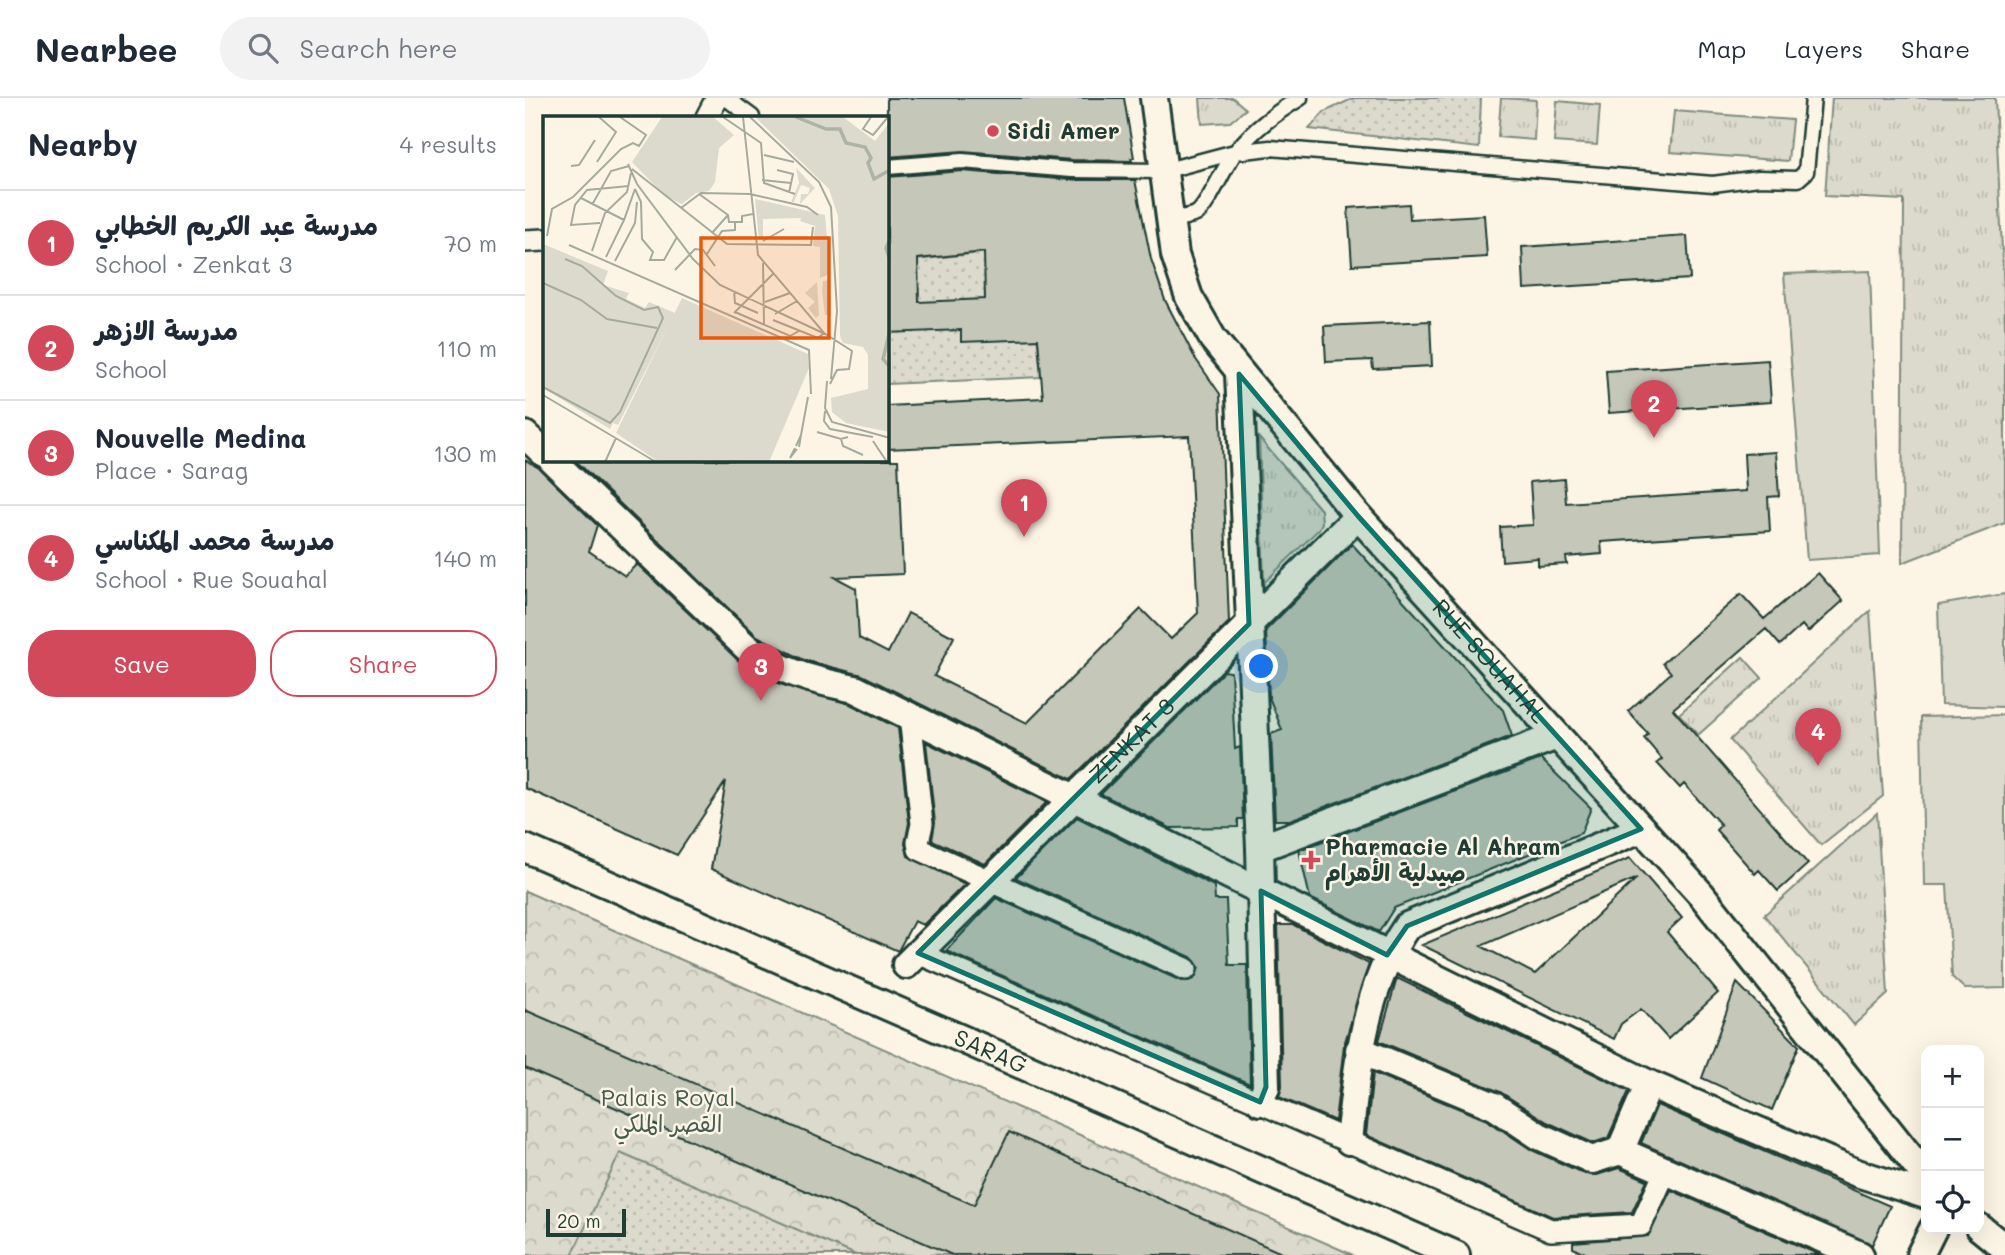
<!DOCTYPE html>
<html lang="en">
<head>
<meta charset="utf-8">
<style>
	body { margin:0; font-family:Mali,"Playpen Sans Arabic",sans-serif; background:#f2f2f3; color:#1f2937 }
	.controls { position:absolute; right:21px; bottom:21px; display:grid; overflow:hidden; border-radius:14px; box-shadow:0 7px 28px #0002 }
	.controls button { width:63px; height:63px; display:grid; place-items:center; padding:0; border:0; border-bottom:2px solid #e0e1e3; background:#fff; color:#1f2937; font:35px sans-serif }
	.scale { position:absolute; left:21px; bottom:18px; width:80px; box-sizing:border-box; padding-left:7px; border:4px solid #1f3d34; border-top:0; font-size:19px; line-height:24px; white-space:nowrap; color:#1f3d34; -webkit-text-stroke:5px #fcf5e5; paint-order:stroke }
	.you { position:absolute; left:737px; top:569px; width:24px; height:24px; margin:-18px; border:5px solid #fff; border-radius:50%; background:#1a73e8; box-shadow:0 0 0 10px #1a73e833 }
	.badge { display:grid; place-items:center; width:46px; height:46px; border-radius:50%; background:#d1495b; color:#fff; font-size:23px; font-weight:700 }
	.pin { position:absolute; translate:-50% -58px; filter:drop-shadow(0 2px 4px #0008) }
	.pin::after { content:''; position:absolute; top:37px; width:24px; height:21px; background:inherit; clip-path:polygon(0 0,100% 0,50% 100%) }
	.list { margin:0; padding:0; list-style:none }
	h2 { display:flex; justify-content:space-between; align-items:center; height:91px; margin:0; padding:0 28px; font-size:30px }
	h2 small { font-size:23px; font-weight:400; color:#747a83 }
	.list li { display:grid; grid-template-columns:46px 1fr auto; gap:21px; align-items:center; box-sizing:border-box; height:105px; padding:0 28px; border-top:2px solid #e0e1e3 }
	.list b { display:block; font-size:26px; white-space:nowrap }
	.list p { margin:0; font-size:23px; white-space:nowrap; color:#747a83 }
	.list em { font-size:23px; font-style:normal; color:#747a83 }
	.actions { display:flex; gap:14px; padding:21px 28px }
	.actions a { flex:1; padding:16px 0; border:2px solid #d1495b; border-radius:28px; text-align:center; font-size:24px; color:#d1495b }
	.actions .main { background:#d1495b; color:#fff }
	.icon { flex:none; width:38px; height:38px; fill:none; stroke:currentColor; stroke-width:2; stroke-linecap:round; stroke-linejoin:round }
	.map { position:relative; flex:none; width:1480px; height:1157px; overflow:hidden }
	header { display:flex; align-items:center; gap:42px; box-sizing:border-box; height:98px; padding:0 35px; background:#fff; border-bottom:2px solid #e0e1e3 }
	header strong { font-size:33px }
	nav { display:flex; gap:38px; margin-inline-start:auto; font-size:24px }
	.search { width:490px; height:63px; background:#f2f2f3; display:flex; align-items:center; gap:18px; box-sizing:border-box; padding:0 24px; border-radius:38px; color:#747a83; font-size:26px }
	main { display:flex }
	aside { flex:1; background:#fff }
	.map>svg:first-child { display:block }
	.grass { fill:url(#grass-tufts); stroke:#7e8c80; stroke-width:2 }
	.park { fill:url(#park-crowns); stroke:#7e8c80; stroke-width:2 }
	.garden { fill:url(#garden-dots); stroke:#7e8c80; stroke-width:2 }
	.pitch { fill:#dcdacc; stroke:#7e8c80; stroke-width:2 }
	.building { fill:#c5c7b9; stroke:#1f3d34; stroke-width:2; fill-rule:evenodd }
	.lines { fill:none; stroke-linecap:round; stroke-linejoin:round }
	.service-casing { stroke:#1f3d34; stroke-width:19 }
	.pedestrian-casing { stroke:#1f3d34; stroke-width:26 }
	.minor-casing { stroke:#1f3d34; stroke-width:32 }
	.service { stroke:#fcf5e5; stroke-width:14 }
	.pedestrian { stroke:#fcf5e5; stroke-width:21 }
	.minor { stroke:#fcf5e5; stroke-width:26 }
	.marked { fill:#0f766e; fill-opacity:0.2; stroke:#0f766e; stroke-width:5; stroke-linejoin:round }
	.poi-dot { fill:#d1495b; stroke:#fcf5e5; stroke-width:2.5 }
	.labels { text-anchor:middle; stroke-width:5; stroke-linejoin:round; paint-order:stroke }
	.poi-label { font-size:23px; font-weight:bold; fill:#1f3d34; stroke:#fcf5e5; text-anchor:start }
	.street-label { font-size:23px; fill:#1f3d34; stroke:#fcf5e5 }
	.park-label { font-size:23px; fill:#455c52; stroke:#fcf5e5 }
	.inset-river { fill:none; stroke:#aeb3a7; stroke-width:3.5 }
	.inset-road { fill:none; stroke:#a4ab9e; stroke-width:2 }
	.view { fill:#e8590c; fill-opacity:0.15; stroke:#e8590c; stroke-width:3.5 }
	.inset-edge { fill:none; stroke:#1f3d34; stroke-width:3.5 }
</style>
</head>
<body>
<header>
<strong>Nearbee</strong>
<div class="search"><svg class="icon" aria-label="search" viewBox="0 0 24 24"><circle cx="10" cy="10" r="6"/><path d="M15 15l6 6"/></svg>Search here</div>
<nav><a>Map</a><a>Layers</a><a>Share</a></nav>
</header>
<main>
<aside>
<h2>Nearby<small>4 results</small></h2>
<ul class="list">
<li><span class="badge">1</span><div><b>مدرسة عبد الكريم الخطابي</b><p>School · Zenkat 3</p></div><em>70 m</em></li>
<li><span class="badge">2</span><div><b>مدرسة الازهر</b><p>School</p></div><em>110 m</em></li>
<li><span class="badge">3</span><div><b>Nouvelle Medina</b><p>Place · Sarag</p></div><em>130 m</em></li>
<li><span class="badge">4</span><div><b>مدرسة محمد المكناسي</b><p>School · Rue Souahal</p></div><em>140 m</em></li>
</ul>
<div class="actions"><a class="main">Save</a><a>Share</a></div>
</aside>
<div class="map">
<svg width="1480" height="1157" viewBox="0 0 1480 1157">
	<defs>
		<pattern id="grass-tufts" width="24" height="20" patternUnits="userSpaceOnUse" patternTransform="scale(1.75)"><rect width="24" height="20" fill="#dcdacc"/><path d="M3 7l-1-3M5 7V3M7 7l1-3M15 17l-1-3M17 17v-4M19 17l1-3" fill="none" stroke="#bcbcb0"/></pattern>
		<pattern id="park-crowns" width="20" height="18" patternUnits="userSpaceOnUse" patternTransform="scale(1.75)"><rect width="20" height="18" fill="#dcdacc"/><path d="M2 6a3 3 0 1 1 6 0M12 15a3 3 0 1 1 6 0" fill="none" stroke="#bcbcb0"/></pattern>
		<pattern id="garden-dots" width="8" height="8" patternUnits="userSpaceOnUse" patternTransform="scale(1.75)"><rect width="8" height="8" fill="#dcdacc"/><path d="M2 2h.1M6 6h.1" fill="none" stroke="#bcbcb0" stroke-width="1.8" stroke-linecap="round"/></pattern>
	</defs>
	<rect width="100%" height="100%" fill="#fcf5e5"/>
	<filter id="ink" filterUnits="userSpaceOnUse"><feTurbulence type="fractalNoise" baseFrequency=".0143" numOctaves="2"/><feDisplacementMap in="SourceGraphic" scale="14" xChannelSelector="R" yChannelSelector="G"/><feConvolveMatrix kernelMatrix="1 2 1 2 8 2 1 2 1" color-interpolation-filters="sRGB"/></filter>
	<g filter="url(#ink)">
		<path class="grass" d="M675,0h33l13,11 -16,13 -28,2z
			M976,0l35,2 -2,40 -36,-3z
			M1307,0h163l10,216v209l-103,40 2,-363 -79,-4z
			M1032,3l43,4 -3,40 -43,-3z
			M1149,13l118,9 -4,41 -118,-9z
			M734,340l62,72 1,13 -3,6 -55,54z
			M1345,513l13,185 -62,49 -91,-105z
			M1218,559l19,21 -64,57 -19,-21z
			M1352,715l11,181 -34,31 -90,-110z"/>
		<path class="park" d="M0,793l828,364h-828z"/>
		<path class="garden" d="M829,0h127l-2,50 -170,-19 15,-17z
			M504,150l12,129 -154,7v-121z
			M95,1055l236,102h-284z"/>
		<path class="pitch" d="M1345,173l10,284 -73,5 -23,-286z
			M1480,496v113l-64,-2 -3,-100z
			M1480,617v273l-40,1 -13,-12 -5,-92h-23l-3,-168z"/>
		<path class="building" d="M362,0h237l10,60h-3l1,3 -60,-1 -109,-9 -76,6z
			M437,73l109,9h64l16,79 14,41 30,58 25,36 9,228 -158,157 -209,-104 -58,-15 -47,-24 -182,-176h323l5,114 -68,3 21,11 3,50 29,15 20,-40 46,24 -20,39 93,47 114,-114 30,30 27,-26 -9,-177 -302,13v-43l156,-8 -5,-59 -77,3v-12l-74,3v-156zM459,154l1,47 -66,3 -1,-43z
			M884,106l1,15 74,-4 3,42 -135,8 -4,-57z
			M1162,138l3,43 -166,10 -2,-42z
			M905,223l2,45 -59,3 -1,-9 -46,2 -2,-36z
			M1243,262l3,42 -162,11 -3,-42z
			M1251,354l3,44 -11,1 2,34 -169,11 1,12 -36,3 1,7 -29,2v-8l-36,3 -2,-34 33,-2 -3,-43 34,-3 2,24 180,-12 -2,-37z
			M0,362l14,8 58,57 -8,26 36,25 12,-12 102,97 41,23 70,20 48,24 11,95 -4,20 3,13 57,28 -42,41 -9,-4 -16,30 -187,-82 15,-88 -49,74 -152,-67z
			M827,446l151,166 9,26 -222,84h-15l-4,-86 11,-4 -13,-33 -3,-67z
			M1293,475l25,28 -35,31 -6,-7 -22,20 -14,-16 -93,80 135,155 -30,27 -19,-21 -4,4 -39,-44 5,-5 -37,-41 -4,4 -23,-25 5,-4 -18,-21 4,-4 -20,-23 43,-38 -8,-10 78,-69 23,25z
			M699,573l7,1 4,77 5,-2 3,72h-5v8l-68,1 -69,-34z
			M401,644l121,60 -62,62 -53,-24 3,-17z
			M1016,661l50,49 -10,25 -187,75 -15,24 -69,-34 -11,-48z
			M552,719l137,69 1,14h11l3,65h18l3,119 -304,-133 50,-53 185,83 13,-2 5,-12 -8,-10 -175,-79z
			M1105,760l52,60 -15,14 51,61 -50,46 -27,-30 -20,15 -7,15 -192,-94zM1112,780l-102,96 -54,-28z
			M753,827h16l75,39 -25,81 -9,76 -56,-24 3,-10z
			M872,880l232,113 -21,47 -15,5 -46,-21 -47,-30 -121,-51z
			M1212,885l62,63 -27,64 -70,-32z
			M0,912l449,195 35,-73 277,123h-334l-427,-187z
			M848,975l114,47 45,30 53,24 12,1 22,-7 28,12 -15,32 -79,5 -187,-82z
			M1132,1007l233,101 -18,39 -231,-102z
			M1146,1092l149,65h-230l-17,-7v-6l75,-6z"/>
		<g class="lines">
			<g class="service-casing">
				<path id="service" d="M201,0l26,19
					M362,69l75,-6 110,9 91,1 72,-19 35,-4 443,36 46,-6 39,1 8,-7 7,-74
					M645,122c8,-2 19,-3 26,-6 13,-8 28,-49 41,-64 18,-22 39,-37 63,-52"/>
			</g>
			<g class="pedestrian-casing">
				<path id="pedestrian" d="M182,19l10,-19
					M0,143l19,-1
					M385,618l12,108 -4,18 1,7 267,120
					M393,855l633,277 90,-5 24,-53"/>
			</g>
			<g class="minor-casing">
				<g id="minor">
					<path id="s1" d="M629,0l21,157 14,42 24,42 145,177 343,378 225,283"/>
					<path d="M714,276l21,474 6,239 -6,15"/>
					<path d="M0,337l19,18"/>
					<path d="M27,362l195,188c37,25 64,32 108,41l794,395 208,89 69,22"/>
					<path id="s2" d="M0,750l931,407"/>
					<path d="M735,750l297,-112"/>
					<path id="s3" d="M381,867l452,-449"/>
					<path d="M834,952l135,56 45,30 53,24 28,-9 240,104"/>
					<path d="M824,1043c8,-74 15,-153 58,-215l234,-97"/>
					<path d="M1095,1053l29,-67"/>
					<path d="M1454,1129l26,21"/>
					<path d="M1395,1157l13,-26"/>
				</g>
			</g>
			<use href="#service" class="service"/>
			<use href="#pedestrian" class="pedestrian"/>
			<use href="#minor" class="minor"/>
		</g>
	</g>
	<path class="marked" d="M714,276l119,142 283,313 -234,97 -20,29 -126,-64 5,196 -6,15 -342,-149 331,-329z"/>
	<g class="poi-dot">
		<circle cx="468" cy="33" r="7"/>
		<path d="M782.5 751.5h7v7h7v7h-7v7h-7v-7h-7v-7h7z"/>
	</g>
	<g class="labels">
		<g class="poi-label">
			<text x="482" y="41">Sidi Amer</text>
			<text x="800" y="757">Pharmacie Al Ahram<tspan x="800" dy="26">صيدلية الأهرام</tspan></text>
		</g>
		<g class="street-label">
			<text dy="8" stroke="none"><textPath href="#s1" startOffset="676">RUE SOUAHAL</textPath></text>
			<text dy="8" stroke="none"><textPath href="#s3" startOffset="318">ZENKAT 3</textPath></text>
			<text dy="8" stroke="none"><textPath href="#s2" startOffset="508">SARAG</textPath></text>
		</g>
		<g class="park-label">
			<text x="143" y="1008">Palais Royal<tspan x="143" dy="26">القصر الملكي</tspan></text>
		</g>
	</g>
	<g transform="translate(18 18)">
		<rect width="346" height="346" fill="#fcf5e5"/>
		<path d="M253,52l19,20 -15,16 1,-10h7l2,-6 -9,-3 -7,17h-3l8,-19zM212,83l70,16 5,59 -10,4v-31l-7,-1 2,-20 -15,-5 1,-3 -38,1v20l-4,1zM0,128l65,27 -5,14 26,8 -3,6 19,9 4,-6 26,11 -57,112 -5,-2 -3,6 -67,-41zM274,166l2,33 -3,3 -8,-10 7,-6 -10,-9z" fill="#dcdacc"/>
		<path d="M119,1h51l21,18 -15,13 -4,34 -6,9 -13,2 -14,11 -17,-8 -33,-34z" fill="#dcdacc"/>
		<path d="M212,1h88l32,24 14,-18v309l-43,-9 -14,-11 -1,-14 37,-9v-34l-5,-8 -20,-4 -3,-7 -2,-120 -9,-27zM139,182l126,56 1,14 -40,94h-110l-43,-29z" fill="#dcdacc"/>
		<path d="M166,213l23,10 -11,13 9,5 -6,11 -29,-10zM216,272l16,10 -13,26 -17,-8zM201,309l31,18 -7,19h-51l12,-23z" fill="#dcdacc"/>
		<path d="M287,164l1,35h-6l-3,-24 1,-10z" fill="#dcdacc"/>
		<path class="inset-river" d="M253,1l30,12h14l6,14 19,4 6,11 -3,5 6,16 16,-9M347,123l-4,9 4,12M347,214l-7,29 7,8"/>
		<path class="inset-road" d="M180,1l38,26 3,40 31,11M200,1l15,138 66,78 28,18 -3,18 -12,1 -7,14M207,1l69,65 12,25 6,104 -6,68M328,1l-8,12 10,6 15,-18M221,39l30,7M54,46l19,-30 -17,-15M85,48l9,20 56,75 27,26 103,48M28,50l8,-1 16,-25M89,53l95,75 84,1 2,-18M234,54l16,4 -4,19M219,64l29,3M92,73l6,13 1,37 11,13 -3,8h14l13,-23M156,78l29,21 1,7h13v-6l11,-2M38,82l43,22 11,-31M49,89l19,-34 18,-5M138,92l20,-15 49,1 57,13 11,8M57,107l-29,2 4,-20 12,-15 42,-4M169,117l16,-18M4,120l5,-27 21,-12 48,-48 12,-6 6,3 7,-11 -26,-18M220,125l21,-12M26,129l240,105 2,44M49,135l13,-38 22,-21 4,-19M164,138l15,-23 13,-1v-8M63,141l18,-37M72,145l20,-38 2,-21M220,147l1,62M132,154l20,-21 8,1 12,16M0,167l38,17 26,19 50,9M191,175l1,12 23,10M222,186l25,-9M192,196l55,24 9,-5M191,197l39,-39M232,198l22,-13M230,204l45,18 6,-5M284,265l-2,27 7,14 58,16M0,271l67,36 10,-11 43,-94 -5,-11 -14,3 -28,-14 -34,-30 -17,-7M0,279l113,67M282,295l-1,10 6,8 43,8M274,316l24,7 7,-2M258,319l7,-38M298,323l2,7 20,9M330,325l14,21M253,330l5,-11 -2,12M252,332l-5,10 7,-9M62,346l11,-24"/>
		<path class="view" d="M158,122h128v100h-128z"/>
		<rect width="346" height="346" class="inset-edge"/>
	</g>
</svg>
<div class="controls">
<button>+</button>
<button>−</button>
<button><svg class="icon" aria-label="locate" viewBox="0 0 24 24"><circle cx="12" cy="12" r="6"/><path d="M12 2v4M12 18v4M2 12h4M18 12h4"/></svg></button>
</div>
<div class="scale">20 m</div>
<div class="you"></div>
<div class="pin badge" style="left:499px;top:439px">1</div>
<div class="pin badge" style="left:1129px;top:340px">2</div>
<div class="pin badge" style="left:236px;top:603px">3</div>
<div class="pin badge" style="left:1293px;top:668px">4</div>
</div>
</main>
</body>
</html>
